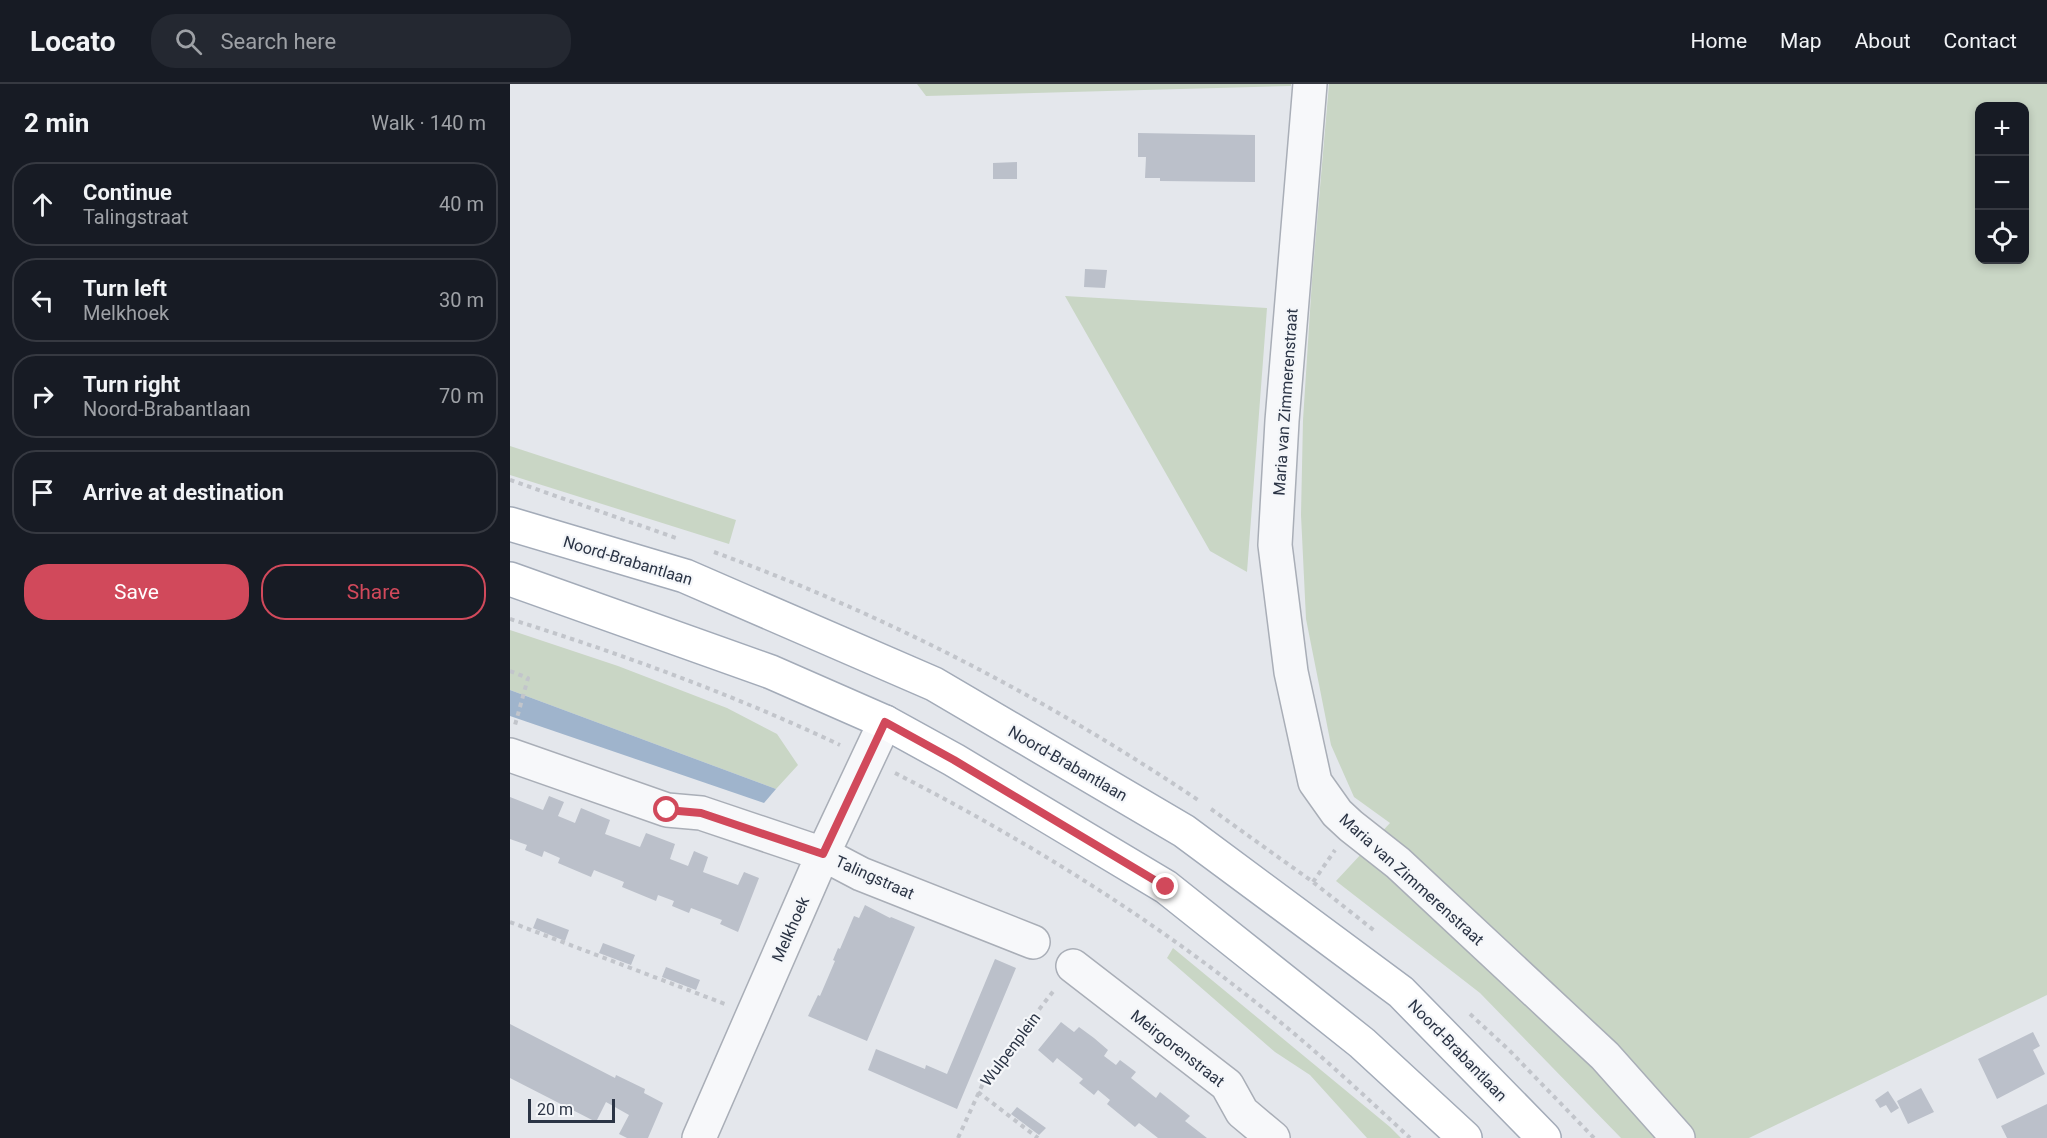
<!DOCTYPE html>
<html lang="en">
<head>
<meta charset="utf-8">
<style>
	body { margin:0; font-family:Roboto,sans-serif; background:#242831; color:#f1f3f6 }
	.controls { position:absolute; right:18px; top:18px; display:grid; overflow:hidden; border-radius:12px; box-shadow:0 3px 9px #0003 }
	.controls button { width:54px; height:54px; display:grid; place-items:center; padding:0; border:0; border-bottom:2px solid #363941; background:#171b24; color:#f1f3f6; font:30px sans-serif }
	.scale { position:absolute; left:18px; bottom:15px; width:87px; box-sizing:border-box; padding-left:6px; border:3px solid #2b3445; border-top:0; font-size:16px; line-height:21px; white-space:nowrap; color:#2b3445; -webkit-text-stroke:4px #f4f6f9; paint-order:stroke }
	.stop { position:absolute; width:18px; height:18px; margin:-14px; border:4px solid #d1495b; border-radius:50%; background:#fff }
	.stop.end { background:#d1495b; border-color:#fff; box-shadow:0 2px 6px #0008 }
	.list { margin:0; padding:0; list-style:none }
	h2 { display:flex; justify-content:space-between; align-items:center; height:78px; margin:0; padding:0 24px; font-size:26px }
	h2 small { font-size:20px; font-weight:400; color:#9ea1a6 }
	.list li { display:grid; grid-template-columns:39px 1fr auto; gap:18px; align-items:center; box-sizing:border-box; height:84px; margin:0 12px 12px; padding:0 12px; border:2px solid #363941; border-radius:24px }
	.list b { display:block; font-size:22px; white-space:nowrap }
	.list p { margin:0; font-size:20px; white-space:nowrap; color:#9ea1a6 }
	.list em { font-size:20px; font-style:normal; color:#9ea1a6 }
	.actions { display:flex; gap:12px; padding:18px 24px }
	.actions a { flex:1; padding:14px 0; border:2px solid #d1495b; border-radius:24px; text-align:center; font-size:21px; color:#d1495b }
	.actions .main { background:#d1495b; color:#fff }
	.icon { flex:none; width:33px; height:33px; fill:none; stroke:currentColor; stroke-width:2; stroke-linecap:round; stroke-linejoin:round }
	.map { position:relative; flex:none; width:1537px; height:1054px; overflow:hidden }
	header { display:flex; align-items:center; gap:36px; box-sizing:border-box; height:84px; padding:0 30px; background:#171b24; border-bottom:2px solid #363941 }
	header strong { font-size:28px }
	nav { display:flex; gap:33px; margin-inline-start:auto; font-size:21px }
	.search { width:420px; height:54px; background:#242831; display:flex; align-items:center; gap:15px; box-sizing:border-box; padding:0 21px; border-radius:24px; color:#9ea1a6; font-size:22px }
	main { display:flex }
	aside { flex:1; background:#171b24 }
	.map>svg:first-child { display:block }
	.green { fill:#c9d6c5; fill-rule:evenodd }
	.water { fill:#9fb4cc }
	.building { fill:#bbc0ca }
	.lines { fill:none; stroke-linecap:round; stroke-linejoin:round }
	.street-casing { stroke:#a9aeb7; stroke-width:36 }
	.primary-casing { stroke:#a3abb8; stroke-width:36 }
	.path { stroke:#c2c5cb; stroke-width:4; stroke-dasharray:4.5 4.5; stroke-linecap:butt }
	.street { stroke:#f7f8fa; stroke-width:33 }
	.primary { stroke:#fff; stroke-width:33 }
	.route { stroke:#d1495b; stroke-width:8 }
	.labels { text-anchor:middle; stroke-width:4.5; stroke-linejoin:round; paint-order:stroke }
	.street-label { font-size:16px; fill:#2b3445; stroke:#f4f6f9 }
</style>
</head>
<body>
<header>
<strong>Locato</strong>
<div class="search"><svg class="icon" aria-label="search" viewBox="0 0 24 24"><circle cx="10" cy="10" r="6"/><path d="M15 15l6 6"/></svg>Search here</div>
<nav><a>Home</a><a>Map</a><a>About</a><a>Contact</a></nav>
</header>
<main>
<aside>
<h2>2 min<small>Walk · 140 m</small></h2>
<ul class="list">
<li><svg class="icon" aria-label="ahead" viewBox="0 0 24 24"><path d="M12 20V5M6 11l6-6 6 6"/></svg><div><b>Continue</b><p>Talingstraat</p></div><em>40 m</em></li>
<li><svg class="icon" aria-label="left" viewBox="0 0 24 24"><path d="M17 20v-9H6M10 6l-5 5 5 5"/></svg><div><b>Turn left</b><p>Melkhoek</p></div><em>30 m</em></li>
<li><svg class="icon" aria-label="right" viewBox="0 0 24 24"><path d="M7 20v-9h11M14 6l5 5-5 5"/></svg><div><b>Turn right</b><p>Noord-Brabantlaan</p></div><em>70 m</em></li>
<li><svg class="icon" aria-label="arrive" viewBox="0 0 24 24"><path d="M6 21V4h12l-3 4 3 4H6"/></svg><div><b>Arrive at destination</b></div></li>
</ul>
<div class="actions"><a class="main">Save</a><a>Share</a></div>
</aside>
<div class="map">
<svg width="1537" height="1054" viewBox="0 0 1537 1054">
	<rect width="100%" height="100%" fill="#e4e7ec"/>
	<path class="green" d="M407,0h374v2l-365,10z
		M819,0h718v911l-298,143h-128l-141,-145 -144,-112 54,-58 -36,-26 -23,-52 -25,-126 -5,-104 2,-95 9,-140zM1470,22h44v154h-44z
		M555,212l202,12 -20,264 -37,-21z
		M0,362l226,74 -7,24 -219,-69z
		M0,546l108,36 109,42 50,26 21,31 -22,24 -266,-99z
		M663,864l217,179 11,11h-34l-57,-63 -35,-23 -108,-94z"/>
	<path class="water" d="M0,606l266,99 -12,14 -254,-87z"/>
	<path class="building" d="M628,49l117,2v47l-95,-1v-3h-15l1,-21h-8z
		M507,78v17h-24v-16z
		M575,185l22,1 -2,18 -21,-1z
		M39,712l15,6 -6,14 17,7 6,-15 29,12 -5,14 35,13 6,-14 29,11 -5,15 18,7 6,-15 14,6 -5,15 35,13 6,-13 15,6 -21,54 -18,-8 2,-4 -31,-12 -2,5 -17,-7 2,-5 -16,-6 -2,6 -34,-14 2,-5 -30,-12 -3,7 -33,-14 2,-5 -16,-7 -2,6 -17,-7 2,-5 -17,-6v-42l33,13z
		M355,821l25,13 1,-1 24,10 -48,114 -59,-25 10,-21 2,1 15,-35 -2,-1 5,-12 2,1 14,-33 5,2z
		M27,834l32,12 -4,11 -32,-13z
		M93,859l32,12 -4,10 -32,-12z
		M485,875l21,9 -59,141 -89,-39 8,-21 49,20 1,-4 21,9z
		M156,883l34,13 -4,10 -34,-13z
		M551,938l13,10 5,-5 15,11 14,12 -4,6 12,9 4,-5 16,12 -5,6 25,20 4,-6 30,24 -5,5 22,17h-49l-19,-15 -4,4 -28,-23 3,-4 -12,-10 -4,5 -15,-12 4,-4 -26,-21 -4,5 -15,-13z
		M0,940l105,54 1,-3 29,14 -1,4 19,10 -15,35h-21l-8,-4 10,-19 -23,-13 -10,20 -86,-44z
		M1523,948l7,14 -7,4 12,24 -48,25 -19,-40z
		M1411,1004l13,24 -26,12 -11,-23z
		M1378,1007l11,17 -8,5 -5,-8 -6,3 -5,-8z
		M1537,1020v34h-40l-6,-12z
		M507,1023l29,21 -7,7 -28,-21z"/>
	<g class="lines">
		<g class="street-casing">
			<path id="street" d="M800,0l-28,337 -7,124 16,127 24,110 22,31 14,13 47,37 207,193 73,82
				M0,671l157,55 34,3 122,41 38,20 172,68
				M563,882l154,119 15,27 31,26
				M189,1054l124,-284 62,-132"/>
		</g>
		<g class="primary-casing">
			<path id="primary" d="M0,440l175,52 249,108 250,147 217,161 143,146
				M0,495l261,93 114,50 69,38 212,127 196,156 103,95"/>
		</g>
		<path class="path" d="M0,396l169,59
			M204,468c172,63 332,146 484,248
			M0,535c112,35 224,76 330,126
			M0,587l18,7 -13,47
			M385,689c133,68 263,149 379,244 47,38 92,80 136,121
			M701,725l102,73 63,50
			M803,798l22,-32
			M0,838l215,82
			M960,930l39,36 85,88
			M468,1008l60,46
			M448,1054l27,-59 70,-90"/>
		<use href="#street" class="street"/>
		<use href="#primary" class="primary"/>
	</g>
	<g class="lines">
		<path class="route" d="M157,726l34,3 122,41 62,-132 69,38 212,127"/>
	</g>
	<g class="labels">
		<g class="street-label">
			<text transform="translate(775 318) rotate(-86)" y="6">Maria van Zimmerenstraat</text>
			<text transform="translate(118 476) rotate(17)" y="6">Noord-Brabantlaan</text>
			<text transform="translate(558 679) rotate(30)" y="6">Noord-Brabantlaan</text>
			<text transform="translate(365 793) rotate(24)" y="6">Talingstraat</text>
			<text transform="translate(902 795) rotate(42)" y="6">Maria van Zimmerenstraat</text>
			<text transform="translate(280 845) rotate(-66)" y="6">Melkhoek</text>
			<text transform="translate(668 964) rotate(38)" y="6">Meirgorenstraat</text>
			<text transform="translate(500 965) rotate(-53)" y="6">Wulpenplein</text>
			<text transform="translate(948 966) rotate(46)" y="6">Noord-Brabantlaan</text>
		</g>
	</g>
</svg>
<div class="controls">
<button>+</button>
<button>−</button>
<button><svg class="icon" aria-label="locate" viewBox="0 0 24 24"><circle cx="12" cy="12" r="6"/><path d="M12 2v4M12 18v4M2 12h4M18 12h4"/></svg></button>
</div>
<div class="scale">20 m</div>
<div class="stop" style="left:157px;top:726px"></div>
<div class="stop end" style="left:656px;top:803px"></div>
</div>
</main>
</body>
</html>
